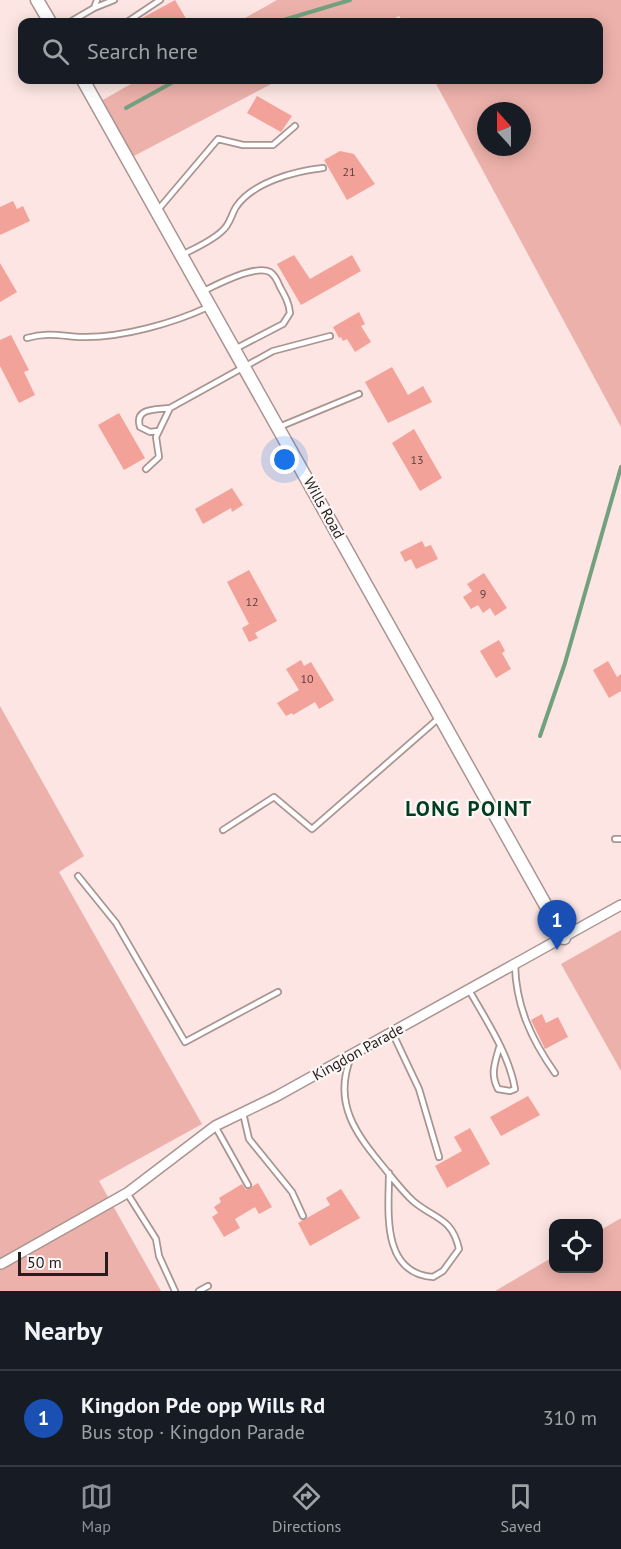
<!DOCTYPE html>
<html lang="en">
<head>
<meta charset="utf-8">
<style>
	body { margin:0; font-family:"PT Sans",sans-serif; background:#20242c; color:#f1f3f6 }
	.controls { position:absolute; right:18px; bottom:18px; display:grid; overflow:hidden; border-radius:12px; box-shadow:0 3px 15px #0003 }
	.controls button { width:54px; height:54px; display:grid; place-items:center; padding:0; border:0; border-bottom:2px solid #363941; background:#171b24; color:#f1f3f6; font:30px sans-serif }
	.compass { position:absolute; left:477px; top:102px; width:54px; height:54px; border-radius:50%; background:#171b24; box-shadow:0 3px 15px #0003; rotate:339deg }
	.scale { position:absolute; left:18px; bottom:15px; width:90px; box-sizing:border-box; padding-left:6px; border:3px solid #251d1c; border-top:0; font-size:16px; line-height:21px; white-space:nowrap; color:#251d1c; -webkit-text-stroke:4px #fcf7f7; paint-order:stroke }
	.you { position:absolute; left:285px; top:460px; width:21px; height:21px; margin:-15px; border:4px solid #fff; border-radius:50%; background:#1a73e8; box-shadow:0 0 0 9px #1a73e833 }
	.badge { display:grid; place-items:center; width:39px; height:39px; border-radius:50%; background:#8c9099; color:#fff; font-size:20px; font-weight:700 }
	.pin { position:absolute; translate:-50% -50px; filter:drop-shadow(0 2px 3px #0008) }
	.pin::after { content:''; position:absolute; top:32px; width:21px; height:18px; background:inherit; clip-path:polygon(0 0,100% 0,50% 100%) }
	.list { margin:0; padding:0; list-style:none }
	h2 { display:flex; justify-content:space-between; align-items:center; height:78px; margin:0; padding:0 24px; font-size:26px }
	h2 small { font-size:20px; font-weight:400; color:#9ea1a6 }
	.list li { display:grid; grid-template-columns:39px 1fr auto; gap:18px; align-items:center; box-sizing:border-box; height:96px; padding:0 24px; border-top:2px solid #363941 }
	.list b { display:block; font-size:22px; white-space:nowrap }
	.list p { margin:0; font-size:20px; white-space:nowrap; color:#9ea1a6 }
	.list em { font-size:20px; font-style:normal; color:#9ea1a6 }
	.icon { flex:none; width:33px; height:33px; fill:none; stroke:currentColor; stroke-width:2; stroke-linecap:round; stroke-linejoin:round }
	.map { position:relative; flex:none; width:621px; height:1291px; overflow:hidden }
	.search { position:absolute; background:#171b24; box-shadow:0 3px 15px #0003; left:18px; right:18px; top:18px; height:66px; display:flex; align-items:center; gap:15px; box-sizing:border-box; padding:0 21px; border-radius:12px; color:#9ea1a6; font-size:22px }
	.sheet { height:174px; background:#171b24 }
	nav { display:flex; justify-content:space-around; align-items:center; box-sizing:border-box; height:84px; border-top:2px solid #363941; background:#171b24; font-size:16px; color:#9ea1a6 }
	nav a { display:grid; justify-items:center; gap:3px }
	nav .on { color:#8c9099 }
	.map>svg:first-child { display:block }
	.green { fill:#ecb1aa; fill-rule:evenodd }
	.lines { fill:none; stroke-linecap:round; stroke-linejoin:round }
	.stream { stroke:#73a17f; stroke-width:4 }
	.building { fill:#f2a299 }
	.service-casing { stroke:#a99491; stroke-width:8 }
	.minor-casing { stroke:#a99491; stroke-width:12 }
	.tertiary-casing { stroke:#a99491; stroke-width:15 }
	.service { stroke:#fff; stroke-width:4.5 }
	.minor { stroke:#fff; stroke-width:9 }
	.tertiary { stroke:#fff; stroke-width:12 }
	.labels { text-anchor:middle; stroke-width:4.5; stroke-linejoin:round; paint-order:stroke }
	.number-label { font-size:12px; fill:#583e3b }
	.street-label { font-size:15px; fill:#251d1c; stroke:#fcf7f7 }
	.district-label { font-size:21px; font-weight:bold; letter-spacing:1.5px; fill:#003e1f; stroke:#fcf7f7 }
</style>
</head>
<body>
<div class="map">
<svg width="621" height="1291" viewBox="0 0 621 1291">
	<rect width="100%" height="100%" fill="#fce5e2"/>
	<path class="green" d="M277,0h344v427l-187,-347h164v-58h-195l-4,-6 -12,6h-149zM486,111h36v36h-36z
		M138,80h141l-147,77 -31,-56z
		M0,706l84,150 -25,16 143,252 -103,57 62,110h-161z
		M621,930v141l-60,-107z
		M621,1218v73h-126l58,-34 1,11h44l1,-37z"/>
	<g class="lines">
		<path class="stream" d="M277,22l73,-22
			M126,108l51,-28
			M540,736l25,-73 56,-196"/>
	</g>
	<path class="building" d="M175,0l13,22h-53z
		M257,96l35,20 -11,16 -34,-19z
		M340,151l14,3 21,30 -28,16 -23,-40z
		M13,201l4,8 6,-3 7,15 -30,14v-28z
		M294,255l16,24 42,-24 9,16 -60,34 -24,-41z
		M0,263l17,29 -17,10z
		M359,312l6,12 -4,2 10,16 -16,10 -8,-13 -4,2 -2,-4 -2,1 -6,-11z
		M11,335l18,35 -5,2 11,23 -16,8 -19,-37v-26z
		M392,367l16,28 15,-9 9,16 -44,21 -23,-41z
		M119,413l26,45 -21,12 -26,-45z
		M414,429l28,49 -22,13 -28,-48z
		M232,488l11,17 -11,7 -1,-4 -28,16 -8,-15z
		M422,541l3,6 6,-2 7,14 -22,10 -5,-10 -6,3 -5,-10z
		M249,570l28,51 -22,12 3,5 -9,4 -7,-14 7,-4 -22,-42z
		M484,573l23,35 -12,8 -5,-8 -7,5 -5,-8 -7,4 -8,-12 9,-6 -5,-7z
		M499,640l6,11 -3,2 9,16 -15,9 -16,-27z
		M301,660l3,6 7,-4 23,38 -15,9 -4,-7 -22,13 -1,-2 -6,3 -9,-13 22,-13 -13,-21z
		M608,661l9,16 4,-3v17l-12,7 -16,-28z
		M542,1014l4,9 12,-6 10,20 -23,12 -14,-29z
		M528,1096l12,19 -39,21 -11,-19z
		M470,1128l20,36 -43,24 -12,-22 27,-15 -8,-14z
		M258,1183l14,24 -13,7 -4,-7 -20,12 5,9 -16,9 -12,-20 6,-4 -4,-6 7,-5 -2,-4 23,-14 4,6z
		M341,1189l19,29 -50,28 -12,-23 32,-18 -4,-7z"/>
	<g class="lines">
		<g class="service-casing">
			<path id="service" d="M94,8l20,-8
				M70,22l24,-14 3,-8
				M127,22l33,-22
				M157,211l61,-72 25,6h30l22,-19
				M182,255c13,-7 30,-14 40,-24 8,-6 9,-16 14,-24 17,-25 59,-36 87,-39
				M203,291c14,-6 52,-27 67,-19 5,3 8,10 10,15 5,9 9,16 10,26l-7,11 -48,25
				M27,338c20,-6 35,-2 55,-1 39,1 92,-14 126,-30
				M279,427l80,-33
				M158,431l-8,1 -10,-5c-6,-20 17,-17 30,-19
				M146,469l13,-12 -3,-20 14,-29 103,-57 57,-15
				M223,830l51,-33 38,32 127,-111
				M615,839h6
				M78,876l38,47 69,119 93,-50
				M515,965c1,41 16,74 40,108
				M469,990c17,30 40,64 46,99l-5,2 -12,-2c-8,-15 -3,-26 1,-41
				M392,1032l27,57 20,68
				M351,1057c-19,47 6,78 34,112 9,11 18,23 28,32 21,18 39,16 46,48l-16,22 -10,6c-53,-4 -44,-68 -44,-104
				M243,1113l6,26 43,53 11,24
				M215,1126l33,59
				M127,1193l29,46 3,17 16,35
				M199,1291l9,-5"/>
		</g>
		<g class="minor-casing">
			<path id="minor" d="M1,1264l126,-71 88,-67 62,-30 344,-191"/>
		</g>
		<g class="tertiary-casing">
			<path id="tertiary" d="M37,0l13,22
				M83,80l481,858"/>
		</g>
		<use href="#service" class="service"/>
		<use href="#minor" class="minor"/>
		<use href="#tertiary" class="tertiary"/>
	</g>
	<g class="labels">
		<g class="number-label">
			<text x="349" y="176">21</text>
			<text x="417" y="464">13</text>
			<text x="483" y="598">9</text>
			<text x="252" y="606">12</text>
			<text x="307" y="683">10</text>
		</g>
		<g class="street-label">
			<text transform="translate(324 508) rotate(61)" y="5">Wills Road</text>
			<text transform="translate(358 1052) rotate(-29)" y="5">Kingdon Parade</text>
		</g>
		<g class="district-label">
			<text x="469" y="816">LONG POINT</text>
		</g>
	</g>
</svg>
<div class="controls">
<button><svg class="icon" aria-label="locate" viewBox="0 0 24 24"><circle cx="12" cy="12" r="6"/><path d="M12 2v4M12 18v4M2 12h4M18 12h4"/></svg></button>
</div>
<svg class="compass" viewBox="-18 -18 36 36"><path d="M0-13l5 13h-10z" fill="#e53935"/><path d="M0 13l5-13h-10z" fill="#9ea1a6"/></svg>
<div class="scale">50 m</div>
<div class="you"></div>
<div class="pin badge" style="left:557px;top:950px;background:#1a4fb4">1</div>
<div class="search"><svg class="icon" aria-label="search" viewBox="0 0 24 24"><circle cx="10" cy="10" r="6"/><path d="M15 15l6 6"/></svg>Search here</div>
</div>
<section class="sheet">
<h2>Nearby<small></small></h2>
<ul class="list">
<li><span class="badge" style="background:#1a4fb4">1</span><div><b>Kingdon Pde opp Wills Rd</b><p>Bus stop · Kingdon Parade</p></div><em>310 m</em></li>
</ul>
</section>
<nav>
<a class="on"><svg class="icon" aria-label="map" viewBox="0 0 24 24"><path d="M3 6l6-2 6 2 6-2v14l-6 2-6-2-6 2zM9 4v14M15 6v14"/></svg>Map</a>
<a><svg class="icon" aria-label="directions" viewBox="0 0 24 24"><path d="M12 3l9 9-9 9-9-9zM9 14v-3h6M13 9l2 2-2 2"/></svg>Directions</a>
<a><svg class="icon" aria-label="saved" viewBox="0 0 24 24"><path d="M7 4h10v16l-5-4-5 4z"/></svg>Saved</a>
</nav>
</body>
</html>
